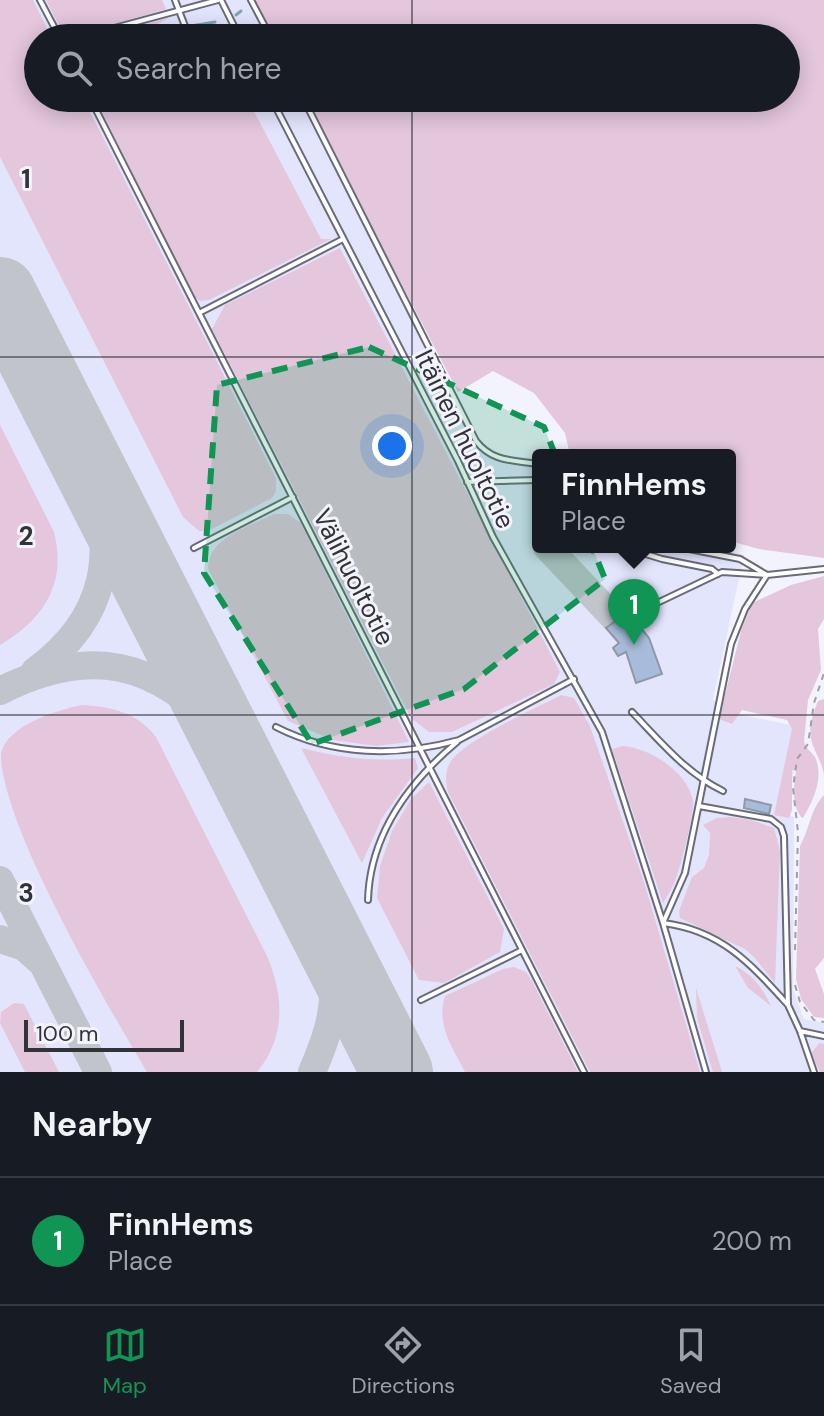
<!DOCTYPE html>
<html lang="en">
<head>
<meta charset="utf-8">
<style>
	body { margin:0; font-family:"DM Sans",sans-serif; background:#242831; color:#f1f3f6 }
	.scale { position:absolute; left:24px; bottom:20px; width:160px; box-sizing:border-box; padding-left:8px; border:4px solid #323339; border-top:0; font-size:22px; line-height:28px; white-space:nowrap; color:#323339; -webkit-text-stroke:6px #f2f3fc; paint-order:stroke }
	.you { position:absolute; left:392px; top:446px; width:28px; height:28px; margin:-20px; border:6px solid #fff; border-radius:50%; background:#1a73e8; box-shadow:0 0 0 12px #1a73e833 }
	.badge { display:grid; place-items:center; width:52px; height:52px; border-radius:50%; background:#109554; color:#fff; font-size:26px; font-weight:700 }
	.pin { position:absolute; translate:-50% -66px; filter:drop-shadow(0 2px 4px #0008) }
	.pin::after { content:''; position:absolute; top:42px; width:28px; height:24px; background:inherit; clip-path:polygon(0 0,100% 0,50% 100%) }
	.popup { position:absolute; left:532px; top:449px; width:204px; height:104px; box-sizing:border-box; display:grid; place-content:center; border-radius:8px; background:#171b24; filter:drop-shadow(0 2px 6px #0005); font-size:26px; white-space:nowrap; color:#9ea1a6 }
	.popup b { font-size:30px; color:#f1f3f6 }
	.popup::after { content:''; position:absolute; left:50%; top:100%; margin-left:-16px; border:16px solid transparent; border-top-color:#171b24 }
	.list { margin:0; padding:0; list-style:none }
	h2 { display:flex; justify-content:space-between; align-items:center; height:104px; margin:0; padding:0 32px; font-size:34px }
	h2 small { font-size:26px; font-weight:400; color:#9ea1a6 }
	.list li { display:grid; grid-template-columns:52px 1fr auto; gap:24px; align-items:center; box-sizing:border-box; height:128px; padding:0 32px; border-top:2px solid #363941 }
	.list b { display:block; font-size:30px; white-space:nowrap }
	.list p { margin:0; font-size:26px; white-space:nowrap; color:#9ea1a6 }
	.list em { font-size:26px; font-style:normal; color:#9ea1a6 }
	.icon { flex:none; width:44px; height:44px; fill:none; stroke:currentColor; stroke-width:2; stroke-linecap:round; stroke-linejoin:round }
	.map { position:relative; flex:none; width:824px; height:1072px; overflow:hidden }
	.search { position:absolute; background:#171b24; box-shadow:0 4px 20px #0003; left:24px; right:24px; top:24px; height:88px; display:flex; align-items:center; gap:20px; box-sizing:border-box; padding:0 28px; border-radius:44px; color:#9ea1a6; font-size:30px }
	.sheet { height:232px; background:#171b24 }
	nav { display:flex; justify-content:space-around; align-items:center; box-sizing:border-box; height:112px; border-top:2px solid #363941; background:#171b24; font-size:22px; color:#9ea1a6 }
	nav a { display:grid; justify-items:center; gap:4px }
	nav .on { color:#109554 }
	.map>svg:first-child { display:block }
	.built { fill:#e3e5fd }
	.green { fill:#e4c6dd }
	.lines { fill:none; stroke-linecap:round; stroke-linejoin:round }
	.stream { stroke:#7fa3b7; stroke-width:3 }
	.taxiway { stroke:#c2c4cc; stroke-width:28 }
	.runway { stroke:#c2c4cc; stroke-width:72 }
	.building { fill:#a7bcda; stroke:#8f98a5; stroke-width:2 }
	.lane-casing { stroke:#6a6b79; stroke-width:8 }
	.path { stroke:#9e9fa7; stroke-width:2; stroke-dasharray:6 6; stroke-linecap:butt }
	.lane { stroke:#fff; stroke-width:4 }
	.marked { fill:#109554; fill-opacity:0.2; stroke:#109554; stroke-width:6; stroke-dasharray:16 10; stroke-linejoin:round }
	.grid { fill:none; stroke:#323339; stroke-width:2; stroke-opacity:0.55 }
	.labels { text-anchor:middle; stroke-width:6; stroke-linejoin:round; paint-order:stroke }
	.street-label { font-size:26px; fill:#323339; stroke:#f2f3fc }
	.grid-label { font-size:26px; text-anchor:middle; font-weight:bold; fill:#323339; stroke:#f2f3fc; stroke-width:6; stroke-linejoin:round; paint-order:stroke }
</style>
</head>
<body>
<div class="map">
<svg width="824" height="1072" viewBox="0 0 824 1072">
	<rect width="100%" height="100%" fill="#f2f3fc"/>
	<path class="built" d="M0,0h253l20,38h-235v60h266l177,345 10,9 9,3 38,4v88h163l43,8 -31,145 29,15 60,12 -16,87 8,3 -1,172 11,30 20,4v49h-824z"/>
	<path class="green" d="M0,0h33l19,38h-14v60h45l193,380v13l-4,7 -64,33h-9l-16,-14 -183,-360z
		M46,0h116l4,9 -101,29z
		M253,0h571v558l-65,-9 -29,-8v-86h-160l-5,-22 -31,-40 -41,-22 -35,21 -154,-294h482v-60h-513z
		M169,18l-27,14 5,3 22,-6 11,9h-88z
		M95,98h152l74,141h10l-122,61 -8,1 -6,-3z
		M340,248l220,424 -6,12 -102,48h-23l-18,-14 -199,-389 13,-24z
		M0,425l54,107c13,52 -10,87 -54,113z
		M274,514h14l13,9 108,219 -33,4 -43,-6 -45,-19 -80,-152c0,-32 41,-42 66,-55z
		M824,576v43l-6,10 3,41 -13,30 -4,41c2,8 6,9 11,16 9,21 -1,42 -12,61l-2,-1c-10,-14 -7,-30 -5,-47h-4v40l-3,8 -15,-3 18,-86 -5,-9 -45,-10 -10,14 -13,-5 22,-88 11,-28 39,-18z
		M561,695l13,3 16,28 54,156 56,190h-110l-142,-280c-3,-11 -3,-22 3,-31 14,-21 85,-53 110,-66z
		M824,699v76c-2,-14 -10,-23 -13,-36 -3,-12 3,-28 7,-38z
		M82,705c30,2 55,7 74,32l111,219c17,40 19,81 -10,116h-110c-38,-64 -147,-248 -146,-319 7,-28 56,-43 81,-48z
		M623,746c27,2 65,26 70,55 2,12 -13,67 -18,80 -3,8 -8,15 -12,22l-51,-154z
		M301,748c42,10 70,14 114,10l3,10 -36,50 -20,45z
		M429,782l75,147 -4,23 -56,31 -25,-3 -42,-82 3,-32 12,-35 19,-32z
		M824,795v163l-9,11 9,25v24l-10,-1 -13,-18 -5,-20 4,-133c10,-18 10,-36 24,-51z
		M731,817l20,3 23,8 6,23 -5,132 -21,-26 -9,-8 -65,-31 -1,-7 13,-34 12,-9 5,-13 1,-22 -7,-8 14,-7z
		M735,966c19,9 27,22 36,40l-23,-18z
		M514,967l12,5 7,11 45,89h-113c-13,-26 -29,-46 -20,-76l58,-27z
		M696,988l26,84h-9l-1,-3 -15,-51z
		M14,1003l10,1 35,68h-34l-25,-49 1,-11z
		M819,1043l5,1v28h-4l-9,-18z"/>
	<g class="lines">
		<path class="stream" d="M236,15l5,-4
			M191,26l24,-4"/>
		<path class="taxiway" d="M547,547l69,73
			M35,671c74,-54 81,-119 55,-202
			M0,691c90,-46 156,-30 223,43
			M0,880l98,192
			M0,939l24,8 17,15
			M312,1072c29,-66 27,-95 3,-162"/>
		<path class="runway" d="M0,293l397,779"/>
	</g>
	<path class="building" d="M628,612l21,26 13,36 -26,9 -10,-31 -8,4 -5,-8 6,-5 -13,-15z
		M745,799l26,6 -2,9 -25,-6z"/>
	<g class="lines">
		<g class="lane-casing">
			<path id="lane" d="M40,0l20,38
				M175,0l13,34 8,4
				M221,0l19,38
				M251,0l20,38
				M77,38l141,-38
				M90,98l494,974
				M271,98l187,363 35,76 109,195 61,191 43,149
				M303,98l173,343c16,21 37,19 62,23
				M199,313l144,-74
				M467,482l71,-2
				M623,547l39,12 50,10 6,5
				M679,547l61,12 27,16 -22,34 -14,35 -46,229 -22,50c58,7 88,41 125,82
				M194,548l99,-51
				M657,603l65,-31 45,3 57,-6
				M632,712c28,29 54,61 91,79
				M276,727c57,29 122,30 183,13l115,-61
				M699,806l72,13 10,8 3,9 4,169 12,26 14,41
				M368,900c2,-65 40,-117 89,-158
				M421,1000l101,-50
				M800,1031l24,5"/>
		</g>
		<path class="path" d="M795,950l3,-118 -5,-44 4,-29 11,-15 6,-41 10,-30
			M795,985l5,17 14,18 10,2"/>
		<use href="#lane" class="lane"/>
	</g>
	<path class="marked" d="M369,347l175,80 61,152 -141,110 -152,55 -108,-171 13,-188z"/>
	<path class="grid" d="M412,0v38M412,98v974M0,357h824M0,715h824"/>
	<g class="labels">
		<g class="street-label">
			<text transform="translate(465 439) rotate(64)" y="9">Itäinen huoltotie</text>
			<text transform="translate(354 577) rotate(63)" y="9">Välihuoltotie</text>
		</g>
	</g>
	<g class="grid-label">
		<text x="26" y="188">1</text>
		<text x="26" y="545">2</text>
		<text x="26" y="902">3</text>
	</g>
</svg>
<div class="scale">100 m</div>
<div class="you"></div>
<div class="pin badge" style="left:634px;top:645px">1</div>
<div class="popup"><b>FinnHems</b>Place</div>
<div class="search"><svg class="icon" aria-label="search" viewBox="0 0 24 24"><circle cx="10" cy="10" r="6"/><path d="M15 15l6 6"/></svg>Search here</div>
</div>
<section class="sheet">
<h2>Nearby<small></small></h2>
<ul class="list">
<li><span class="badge">1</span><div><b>FinnHems</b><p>Place</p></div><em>200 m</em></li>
</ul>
</section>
<nav>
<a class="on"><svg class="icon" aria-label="map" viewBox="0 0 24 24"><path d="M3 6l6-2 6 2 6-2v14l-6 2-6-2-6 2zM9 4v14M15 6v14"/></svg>Map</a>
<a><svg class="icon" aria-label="directions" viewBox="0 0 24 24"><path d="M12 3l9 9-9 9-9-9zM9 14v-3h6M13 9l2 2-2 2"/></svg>Directions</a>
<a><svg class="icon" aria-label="saved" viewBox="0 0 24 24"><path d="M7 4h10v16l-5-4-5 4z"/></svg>Saved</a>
</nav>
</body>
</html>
